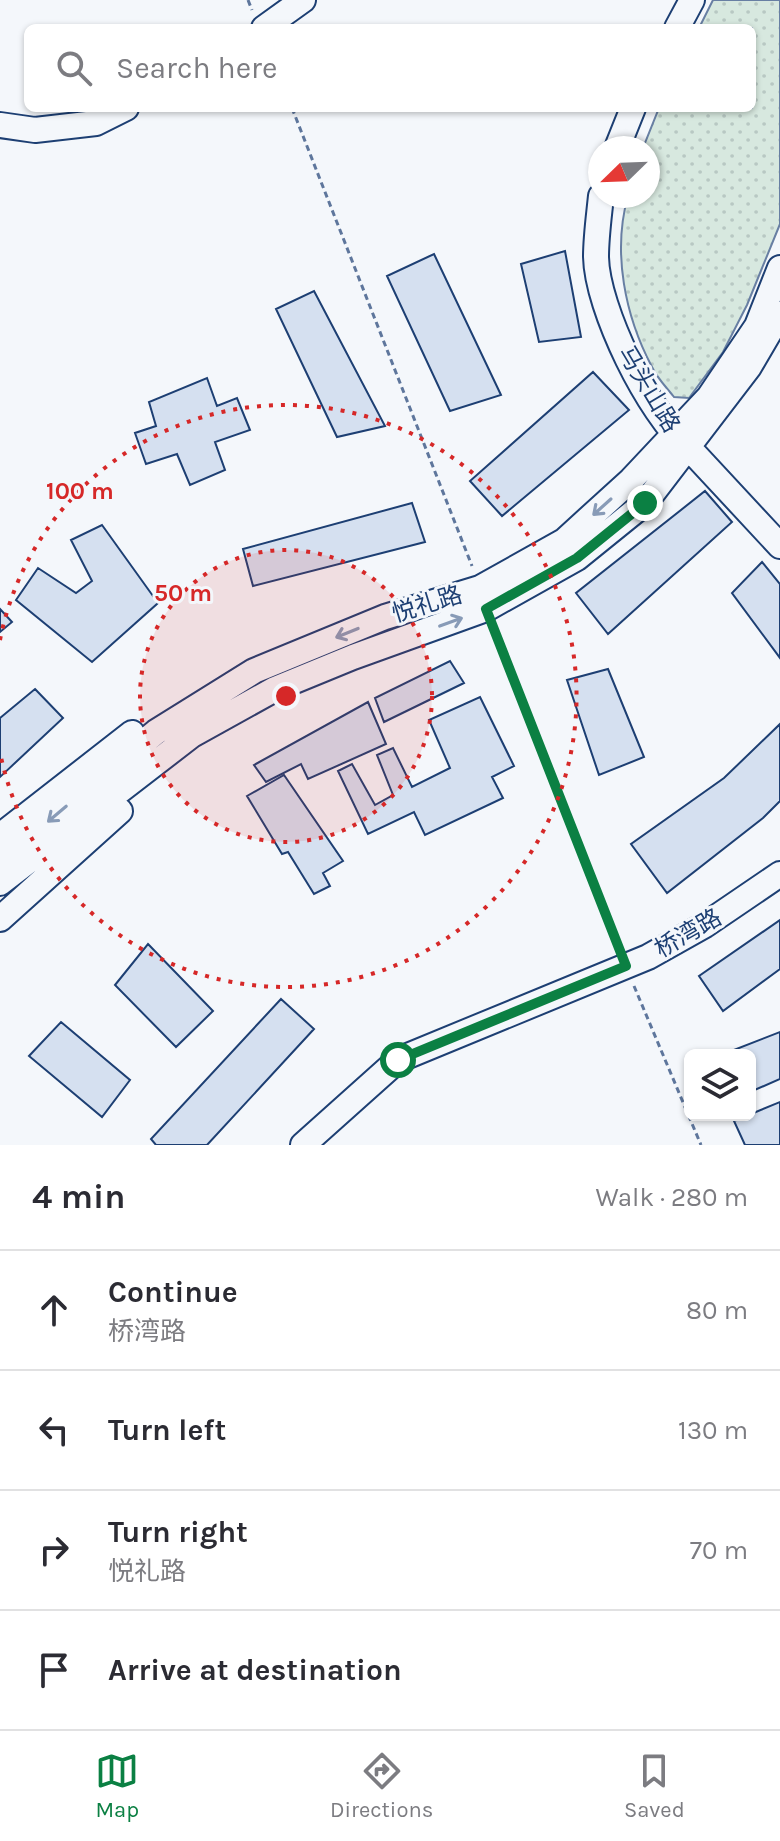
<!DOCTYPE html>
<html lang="en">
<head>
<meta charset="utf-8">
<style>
	body { margin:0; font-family:Karla,"Noto Sans SC",sans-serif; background:#f7f7f7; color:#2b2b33 }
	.controls { position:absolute; right:24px; bottom:24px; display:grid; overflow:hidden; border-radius:12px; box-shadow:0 2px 6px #0004 }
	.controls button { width:72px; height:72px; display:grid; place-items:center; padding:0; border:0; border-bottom:2px solid #e1e1e2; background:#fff; color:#2b2b33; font:40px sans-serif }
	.compass { position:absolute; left:588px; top:136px; width:72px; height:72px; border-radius:50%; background:#fff; box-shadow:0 2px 6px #0004; rotate:247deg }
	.stop { position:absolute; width:24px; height:24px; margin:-18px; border:6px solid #0b8043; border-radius:50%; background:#fff }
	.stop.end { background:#0b8043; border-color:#fff; box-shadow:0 2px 8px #0008 }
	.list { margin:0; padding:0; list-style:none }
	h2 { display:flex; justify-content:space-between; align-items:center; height:104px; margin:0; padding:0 32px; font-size:34px }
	h2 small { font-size:26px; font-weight:400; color:#7c7c81 }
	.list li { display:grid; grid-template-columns:52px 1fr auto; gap:24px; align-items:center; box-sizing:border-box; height:120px; padding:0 32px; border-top:2px solid #e1e1e2 }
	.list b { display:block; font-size:30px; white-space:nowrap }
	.list p { margin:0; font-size:26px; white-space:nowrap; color:#7c7c81 }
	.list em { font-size:26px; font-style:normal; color:#7c7c81 }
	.icon { flex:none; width:44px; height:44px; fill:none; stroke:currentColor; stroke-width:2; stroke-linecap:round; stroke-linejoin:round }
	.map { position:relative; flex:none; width:780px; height:1145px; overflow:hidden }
	.search { position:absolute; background:#fff; box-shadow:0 2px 6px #0004; left:24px; right:24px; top:24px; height:88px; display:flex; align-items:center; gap:20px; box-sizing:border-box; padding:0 28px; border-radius:12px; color:#7c7c81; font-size:30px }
	.sheet { height:584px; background:#fff }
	nav { display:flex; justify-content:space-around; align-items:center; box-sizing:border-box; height:112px; border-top:2px solid #e1e1e2; background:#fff; font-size:22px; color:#7c7c81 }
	nav a { display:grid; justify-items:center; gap:4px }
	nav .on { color:#0b8043 }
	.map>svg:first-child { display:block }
	.park { fill:url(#park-dots); stroke:#687fa3; stroke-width:2 }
	.building { fill:#d5e0f0; stroke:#1d3f73; stroke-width:2 }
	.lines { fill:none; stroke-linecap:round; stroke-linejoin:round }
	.secondary-casing { stroke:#1d3f73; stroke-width:28 }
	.path { stroke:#5e769c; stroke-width:3; stroke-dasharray:6 4; stroke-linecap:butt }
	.secondary { stroke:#f4f7fb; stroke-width:24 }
	.oneway { stroke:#889bb7 }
	.route { stroke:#0b8043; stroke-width:10 }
	.ring { fill:none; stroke:#d62828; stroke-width:4; stroke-dasharray:4 8 }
	.labels { text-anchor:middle; stroke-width:6; stroke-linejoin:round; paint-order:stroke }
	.street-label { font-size:24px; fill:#1d3f73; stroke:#f4f7fb }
	.centre { fill:#d62828; stroke:#f4f7fb; stroke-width:4 }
	.ring-label { font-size:24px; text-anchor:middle; font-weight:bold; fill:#d62828; stroke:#f4f7fb; stroke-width:6; stroke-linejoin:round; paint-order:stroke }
</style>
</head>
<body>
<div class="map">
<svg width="780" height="1145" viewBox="0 0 780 1145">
	<defs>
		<pattern id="park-dots" width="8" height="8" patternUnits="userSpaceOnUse" patternTransform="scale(2)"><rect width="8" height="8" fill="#d7e8df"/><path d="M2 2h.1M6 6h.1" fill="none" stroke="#b8c8c3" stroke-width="1.8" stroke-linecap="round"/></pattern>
	</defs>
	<rect width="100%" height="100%" fill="#f4f7fb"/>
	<path class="park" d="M713,0h67v224l-33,81 -24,47 -34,46 -15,-1c-7,-9 -17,-19 -22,-30 -27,-51 -40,-115 -24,-171h20v-48h-5l16,-40h93v-80h-53z"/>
	<path class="building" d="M565,251l16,86 -42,5 -18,-78z
		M434,254l67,141 -51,16 -63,-135z
		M314,291l71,135 -48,11 -61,-128z
		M593,372l36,38 -127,106 -32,-35z
		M207,378l10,28 20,-8 13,32 -35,12 10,28 -35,15 -13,-31 -31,10 -11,-31 21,-7 -7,-24z
		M705,491l27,31 -124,112 -32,-41z
		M412,503l13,39 -172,44 -10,-37z
		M102,525l56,78 -66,59 -76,-62 22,-32 38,25 16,-12 -21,-41z
		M762,562l18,22v74l-48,-65z
		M0,609l12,13 -12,10z
		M450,661l14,22 -80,39 -9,-24z
		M608,669l36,88 -45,18 -32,-95z
		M35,689l28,29 -63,59v-59z
		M480,697l34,69 -22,11 11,21 -78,37 -11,-23 -46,22 -30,-63 14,-7 23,41 18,-10 -16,-40 16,-7 19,39 38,-19 -21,-48z
		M368,702l18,42 -78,35 -7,-15 -35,18 -12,-17z
		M780,724v77l-17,17 -96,75 -36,-49 93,-66z
		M284,775l59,86 -20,12 7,13 -16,8 -26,-42 -6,2 -35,-58z
		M780,920v49l-57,42 -24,-35z
		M148,944l65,67 -37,36 -61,-62z
		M281,999l33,30 -107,116h-51l-5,-6z
		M61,1022l69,58 -28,37 -73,-61z
		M780,1032v47l-30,13v-37h-29z
		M780,1102v43h-35l-11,-24z"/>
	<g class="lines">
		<g class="secondary-casing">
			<path id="secondary" d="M264,28l39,-28
				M677,28l15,-28
				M0,125l35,5 61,-7 30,-15
				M617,148l16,-40
				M601,196c-2,20 -5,41 -5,61 1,52 53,157 92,190l92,99
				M0,836l132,-103
				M0,864l48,-43 108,-89 98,-61 131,-54 95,-29 84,-47 67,-61 78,-83 48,-71 23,-58
				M0,883l192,-148 83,-46 78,-32 133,-48 91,-51 68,-55 104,-136 31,-53
				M0,919l120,-108
				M303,1145l95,-85 250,-103 57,-32 75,-51"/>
		</g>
		<path class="path" d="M248,0l4,10
			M292,108l180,458
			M494,629l124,317
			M634,986l67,159"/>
		<use href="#secondary" class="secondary"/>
	</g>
	<defs><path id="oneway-shaft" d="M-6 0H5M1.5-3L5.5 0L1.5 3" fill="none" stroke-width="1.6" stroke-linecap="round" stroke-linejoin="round" transform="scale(2)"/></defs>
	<g class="oneway">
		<use href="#oneway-shaft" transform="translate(602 507) rotate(138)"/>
		<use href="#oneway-shaft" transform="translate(451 622) rotate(-20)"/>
		<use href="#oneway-shaft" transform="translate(347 633) rotate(158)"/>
		<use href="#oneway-shaft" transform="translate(57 814) rotate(140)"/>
	</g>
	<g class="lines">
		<path class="route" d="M398,1060l228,-94 -140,-357 91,-51 68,-55"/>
	</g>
	<circle cx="286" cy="696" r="146" fill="#d62828" fill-opacity=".12"/>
	<g class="ring">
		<circle cx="286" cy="696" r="146"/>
		<path d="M0 640A291 291 0 1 1 0 752"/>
	</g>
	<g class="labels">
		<g class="street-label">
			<text transform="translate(649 389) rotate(59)" y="8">马头山路</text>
			<text transform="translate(427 604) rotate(-17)" y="8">悦礼路</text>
			<text transform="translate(688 933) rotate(-30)" y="8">桥湾路</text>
		</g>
	</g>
	<circle cx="286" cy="696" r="12" class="centre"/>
	<g class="ring-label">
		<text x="80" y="499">100 m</text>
		<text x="183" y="601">50 m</text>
	</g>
</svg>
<div class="controls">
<button><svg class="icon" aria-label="layers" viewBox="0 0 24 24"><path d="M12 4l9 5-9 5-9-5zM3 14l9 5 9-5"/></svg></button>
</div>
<svg class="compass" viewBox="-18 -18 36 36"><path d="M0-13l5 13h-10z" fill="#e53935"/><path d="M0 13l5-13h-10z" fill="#7c7c81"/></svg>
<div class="stop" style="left:398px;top:1060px"></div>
<div class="stop end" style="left:645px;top:503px"></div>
<div class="search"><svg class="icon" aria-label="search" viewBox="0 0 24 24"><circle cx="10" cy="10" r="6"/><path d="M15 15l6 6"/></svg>Search here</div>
</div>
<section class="sheet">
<h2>4 min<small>Walk · 280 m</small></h2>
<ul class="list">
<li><svg class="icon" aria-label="ahead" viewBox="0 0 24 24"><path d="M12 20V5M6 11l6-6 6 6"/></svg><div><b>Continue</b><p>桥湾路</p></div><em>80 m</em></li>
<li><svg class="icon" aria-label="left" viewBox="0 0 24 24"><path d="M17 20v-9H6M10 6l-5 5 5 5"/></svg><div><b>Turn left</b></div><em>130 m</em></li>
<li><svg class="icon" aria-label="right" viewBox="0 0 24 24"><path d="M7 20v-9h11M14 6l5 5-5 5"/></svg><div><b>Turn right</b><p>悦礼路</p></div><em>70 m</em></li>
<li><svg class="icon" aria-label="arrive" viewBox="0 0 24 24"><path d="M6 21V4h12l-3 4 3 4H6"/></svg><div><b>Arrive at destination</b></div></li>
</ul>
</section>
<nav>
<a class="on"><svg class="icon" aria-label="map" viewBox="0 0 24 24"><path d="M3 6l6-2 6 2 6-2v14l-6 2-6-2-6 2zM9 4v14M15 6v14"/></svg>Map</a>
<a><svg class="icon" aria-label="directions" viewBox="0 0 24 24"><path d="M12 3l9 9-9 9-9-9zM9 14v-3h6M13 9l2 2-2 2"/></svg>Directions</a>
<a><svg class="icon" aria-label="saved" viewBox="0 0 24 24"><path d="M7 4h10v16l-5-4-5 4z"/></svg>Saved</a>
</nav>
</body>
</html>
